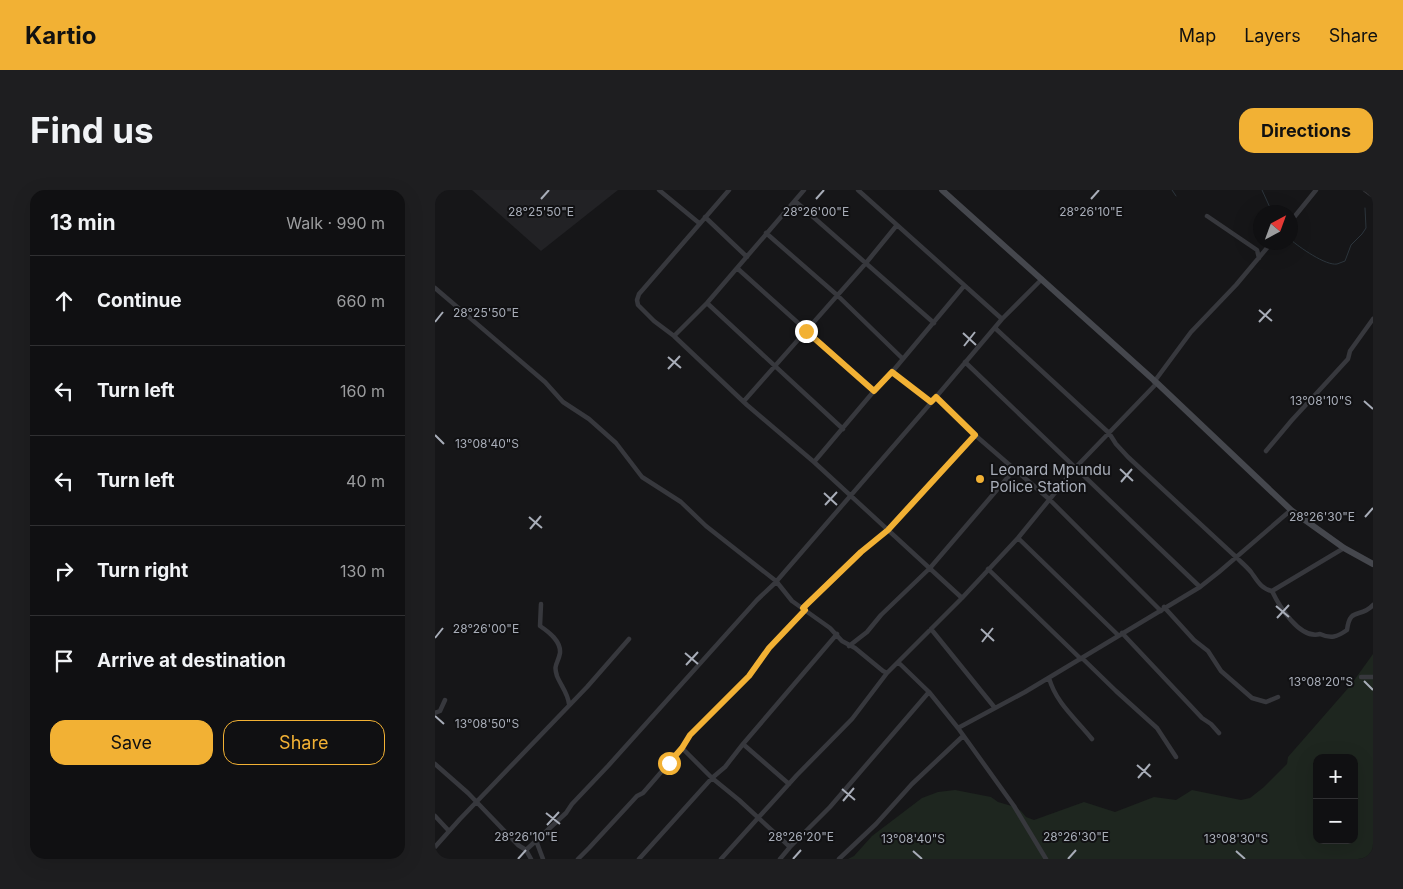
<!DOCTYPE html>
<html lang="en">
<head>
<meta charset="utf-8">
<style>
	body { margin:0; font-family:Inter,sans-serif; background:#1e1e20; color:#f1f3f6 }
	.controls { position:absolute; right:15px; bottom:15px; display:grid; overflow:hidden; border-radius:10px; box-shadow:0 5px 20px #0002 }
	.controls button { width:45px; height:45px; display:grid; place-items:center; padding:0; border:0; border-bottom:1px solid #303032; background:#101012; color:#f1f3f6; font:25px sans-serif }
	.compass { position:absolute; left:818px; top:15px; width:45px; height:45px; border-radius:50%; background:#101012; box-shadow:0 5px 20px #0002; rotate:41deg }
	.stop { position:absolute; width:15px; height:15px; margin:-11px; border:4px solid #f2b134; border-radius:50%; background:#fff }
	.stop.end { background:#f2b134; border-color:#fff; box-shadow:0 1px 5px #0008 }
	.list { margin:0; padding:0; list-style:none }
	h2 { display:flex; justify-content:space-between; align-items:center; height:65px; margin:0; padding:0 20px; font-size:21px }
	h2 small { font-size:16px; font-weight:400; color:#9c9d9f }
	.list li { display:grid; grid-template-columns:32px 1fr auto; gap:15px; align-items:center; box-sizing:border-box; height:90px; padding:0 20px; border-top:1px solid #303032 }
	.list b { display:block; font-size:19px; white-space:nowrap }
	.list em { font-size:16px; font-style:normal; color:#9c9d9f }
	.actions { display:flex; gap:10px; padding:15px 20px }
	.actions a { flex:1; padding:11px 0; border:1px solid #f2b134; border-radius:15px; text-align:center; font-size:18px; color:#f2b134 }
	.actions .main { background:#f2b134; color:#111 }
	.icon { flex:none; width:28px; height:28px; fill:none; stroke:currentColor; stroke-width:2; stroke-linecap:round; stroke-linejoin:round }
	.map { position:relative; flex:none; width:938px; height:669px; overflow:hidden; border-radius:15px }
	header { display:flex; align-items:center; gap:30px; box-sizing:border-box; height:70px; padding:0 25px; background:#f2b134; color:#111 }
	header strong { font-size:24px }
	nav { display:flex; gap:28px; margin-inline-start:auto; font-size:18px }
	.intro { display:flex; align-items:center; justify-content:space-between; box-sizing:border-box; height:120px; padding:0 30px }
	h1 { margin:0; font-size:35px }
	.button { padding:12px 22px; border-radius:15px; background:#f2b134; color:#111; font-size:18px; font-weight:700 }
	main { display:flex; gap:30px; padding:0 30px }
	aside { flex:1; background:#101012; border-radius:15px; box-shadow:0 5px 20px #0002 }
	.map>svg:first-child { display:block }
	.built { fill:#222225 }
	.green { fill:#1e261f; fill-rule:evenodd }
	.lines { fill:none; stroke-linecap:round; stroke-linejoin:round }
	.stream { stroke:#2c353c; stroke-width:1 }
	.street { stroke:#37383d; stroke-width:4.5 }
	.secondary { stroke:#45474d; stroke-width:6 }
	.route { stroke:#f2b134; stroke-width:6 }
	.ticks { fill:none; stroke:#a8adb8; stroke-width:2 }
	.poi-dot { fill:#f2b134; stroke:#111113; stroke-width:2 }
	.labels { text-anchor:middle; stroke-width:4; stroke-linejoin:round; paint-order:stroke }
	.poi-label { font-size:15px; fill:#a8adb8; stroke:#111113; text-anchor:start }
	.ticks-label { font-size:12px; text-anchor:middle; fill:#a8adb8; stroke:#111113; stroke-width:4; stroke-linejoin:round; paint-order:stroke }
</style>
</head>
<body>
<header>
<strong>Kartio</strong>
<nav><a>Map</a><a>Layers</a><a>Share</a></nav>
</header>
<div class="intro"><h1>Find us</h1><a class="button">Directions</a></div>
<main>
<aside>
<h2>13 min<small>Walk · 990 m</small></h2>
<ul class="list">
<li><svg class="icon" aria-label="ahead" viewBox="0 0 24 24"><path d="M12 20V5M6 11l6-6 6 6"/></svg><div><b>Continue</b></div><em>660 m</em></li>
<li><svg class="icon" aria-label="left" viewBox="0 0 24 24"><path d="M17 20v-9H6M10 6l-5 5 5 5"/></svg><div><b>Turn left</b></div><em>160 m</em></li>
<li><svg class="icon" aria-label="left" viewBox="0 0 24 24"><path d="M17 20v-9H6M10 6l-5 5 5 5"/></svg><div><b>Turn left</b></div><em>40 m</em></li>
<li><svg class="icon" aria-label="right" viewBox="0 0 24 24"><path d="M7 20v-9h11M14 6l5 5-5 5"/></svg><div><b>Turn right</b></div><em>130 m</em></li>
<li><svg class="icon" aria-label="arrive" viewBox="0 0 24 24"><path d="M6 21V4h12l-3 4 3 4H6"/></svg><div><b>Arrive at destination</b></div></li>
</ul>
<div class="actions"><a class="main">Save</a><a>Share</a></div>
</aside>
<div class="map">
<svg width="938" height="669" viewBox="0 0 938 669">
	<rect width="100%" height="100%" fill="#161618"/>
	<path class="built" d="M37,0h146l-77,61z"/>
	<path class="green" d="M938,464v205h-525l6,-3 18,-20 50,-38 16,-6 17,-2 36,7 7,5 17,5 6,4 5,6 8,3 50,-18 31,10 39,-15 22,3 16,-10 49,10 9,-2 14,-11 23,-23 1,-7 62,-71zM882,568h37v82h-37z"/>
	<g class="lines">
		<path class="stream" d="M737,0l4,6
			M827,0l10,22
			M856,50c8,7 35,26 46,24 3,-1 5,-2 8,-3l6,-16 11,-11 4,-6 -1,-20"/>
		<path class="street" d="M224,0l40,33
			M294,0l-90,104 -2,6 1,5 16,16 20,15 73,69 67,57 148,136
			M423,0l144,129
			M930,0l8,6
			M360,11l139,122
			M772,26l50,34 2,8
			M270,27l42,40
			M856,31l25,-31
			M331,43l71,62 66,64
			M302,78l137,123
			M0,98l110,94 18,20 26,17 27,24 26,34 39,25 25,24 70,55 16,20 38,27 12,13 13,7 28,23 4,2 75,-75 56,-60 58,-71 81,-84
			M272,113l136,126
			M560,138l114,105 7,11 12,13 108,100c5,5 11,10 15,15 6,8 10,17 21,19l72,-43
			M239,146l33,-33 97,-113
			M530,172l235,225
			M457,182l39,30
			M719,192l37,-50 45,-47 36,-43
			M501,207l39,38 74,64 112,112
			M309,211l122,-138 31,-38
			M831,261l26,-31 56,-61 2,-8 23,-32
			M379,272l60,-71 18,-19 72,-86
			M583,348l100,97
			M553,379l93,90
			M837,401c7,15 28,49 48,43 11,5 17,3 27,-4 3,-24 13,-11 26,-25
			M106,414l-1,22c9,6 21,15 20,27 -2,11 -7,11 -3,23 4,10 11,17 12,28
			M729,417l30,33 14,11 13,20 31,27 14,4 12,-5
			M367,418l59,-56 27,-22 87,-95
			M370,420l-36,38 -20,28 -15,16 -44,43 -8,13 30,30 27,22 51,47 40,-40 99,-115
			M496,439l64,79
			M687,443l80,85 9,6 8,9
			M414,456l18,-14 14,-17 49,-47 84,-98
			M647,468l34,33 41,37 19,29
			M464,473l30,29 29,36 56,78 32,53
			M926,487h12
			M614,488c7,25 27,41 43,61
			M0,523l5,-2 5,-11
			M523,538l67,-36 175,-105 19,-15 72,-62
			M308,554l46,40
			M0,574l33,29 50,52 8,5 5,9
			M0,626l14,15
			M104,650l-2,3 6,16
			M0,657l25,-28 127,-132 42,-48
			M91,660l40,-37 6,-9 36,-38 149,-166 18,-17 161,-186 66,-78 40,-40
			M143,669l11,-11 48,-52 6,-3 39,-45
			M204,669l73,-81 13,-11 18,-23 94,-110
			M286,669l76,-84 55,-56 35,-46
			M345,669l10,-12
			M404,669l37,-35 36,-40 51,-48"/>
		<path class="secondary" d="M507,0l215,193 134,127 53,38 29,16"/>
	</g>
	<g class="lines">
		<path class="route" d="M234,573l13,-15 8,-13 59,-59 20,-28 36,-38 -2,-2 58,-56 27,-22 87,-95 -39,-38 -5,5 -39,-30 -18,19 -68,-60"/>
	</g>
	<path class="ticks" d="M106,9l8,-9M381,9l8,-9M656,9l8,-9M824,120l13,11M0,132l8,-10M824,132l12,-13M528,143l13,12M529,156l11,-14M233,167l13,11M233,179l12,-13M929,211l9,8M0,245l9,9M685,279l13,12M686,292l11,-13M389,303l13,12M390,315l12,-13M94,327l13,11M930,327l8,-9M95,339l11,-13M841,416l13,11M842,428l12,-13M546,439l13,12M0,448l8,-10M547,452l11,-14M250,463l13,11M251,475l12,-13M929,491l9,9M0,526l9,8M702,575l14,12M703,588l12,-14M407,599l13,11M408,611l11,-13M111,623l14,11M112,635l12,-13M478,661l9,8M801,661l9,8M83,669l8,-9M358,669l8,-9M633,669l8,-9"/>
	<circle class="poi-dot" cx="545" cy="289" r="5"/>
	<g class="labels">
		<g class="poi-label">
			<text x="555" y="285">Leonard Mpundu<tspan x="555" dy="17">Police Station</tspan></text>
		</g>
	</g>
	<g class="ticks-label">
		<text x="106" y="26">28°25'50"E</text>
		<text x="381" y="26">28°26'00"E</text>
		<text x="656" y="26">28°26'10"E</text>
		<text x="51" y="127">28°25'50"E</text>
		<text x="886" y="215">13°08'10"S</text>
		<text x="52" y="258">13°08'40"S</text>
		<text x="887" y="331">28°26'30"E</text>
		<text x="51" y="443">28°26'00"E</text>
		<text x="886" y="496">13°08'20"S</text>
		<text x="52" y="538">13°08'50"S</text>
		<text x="91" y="651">28°26'10"E</text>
		<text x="366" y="651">28°26'20"E</text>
		<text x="641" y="651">28°26'30"E</text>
		<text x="478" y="653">13°08'40"S</text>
		<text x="801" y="653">13°08'30"S</text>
	</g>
</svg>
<div class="controls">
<button>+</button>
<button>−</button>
</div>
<svg class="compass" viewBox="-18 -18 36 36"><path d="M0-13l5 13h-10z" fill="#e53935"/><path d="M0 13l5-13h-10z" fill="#9c9d9f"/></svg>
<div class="stop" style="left:234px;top:573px"></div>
<div class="stop end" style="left:371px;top:141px"></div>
</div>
</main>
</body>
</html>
